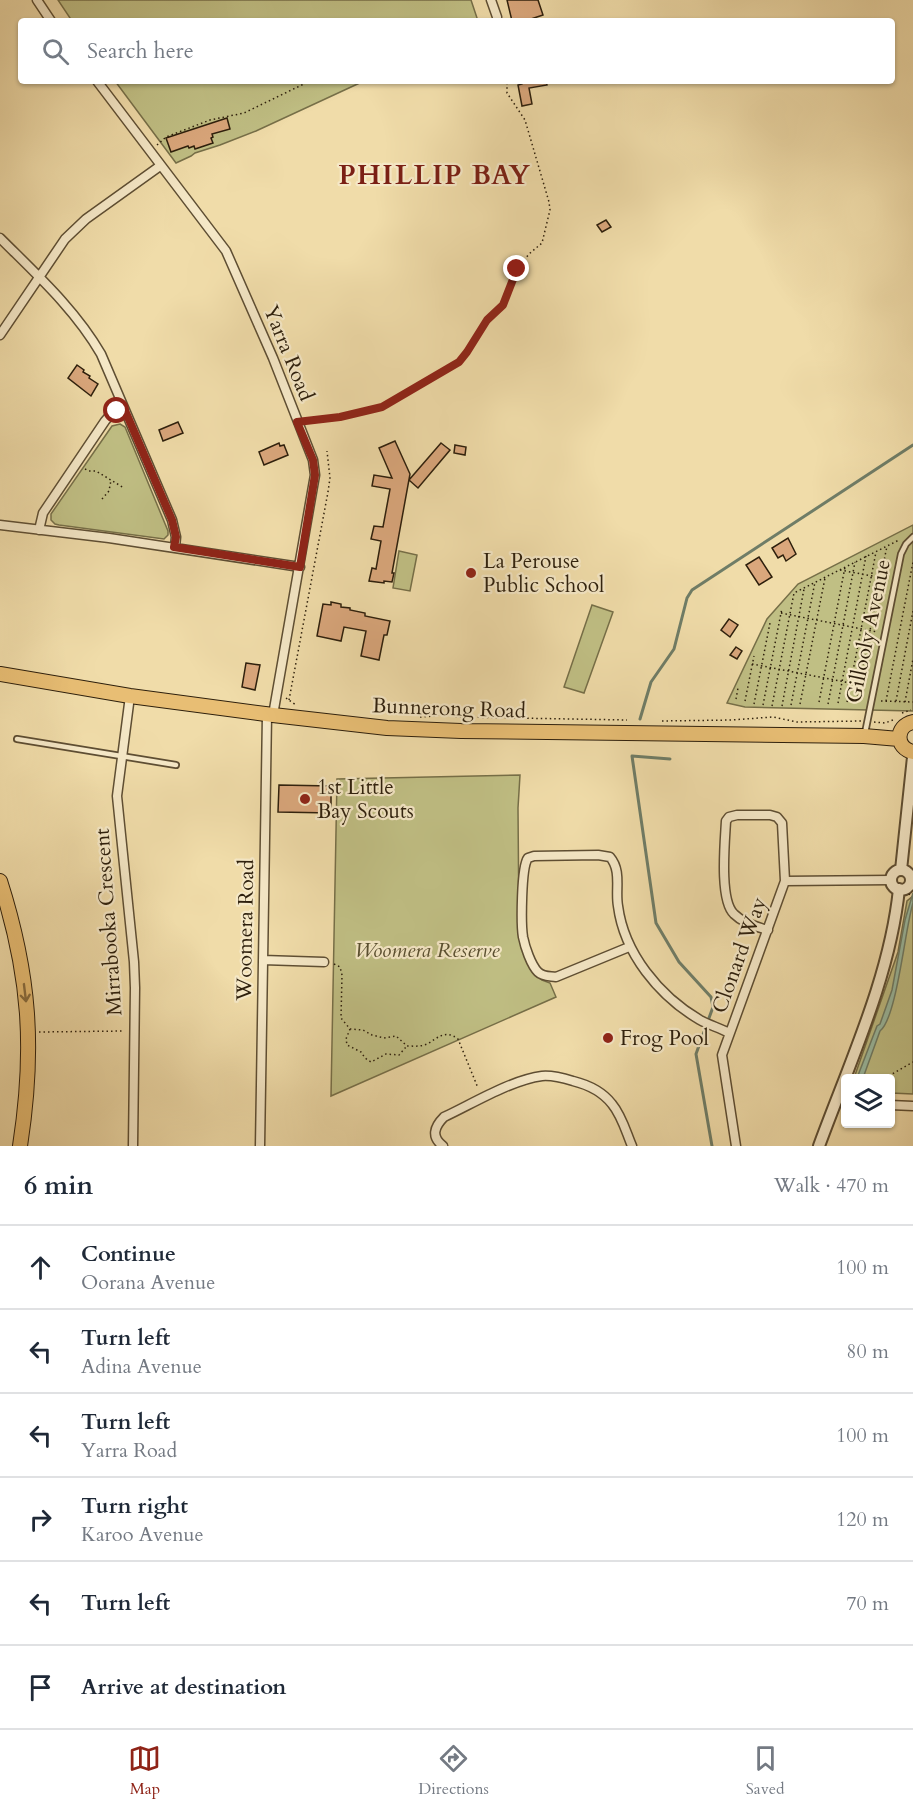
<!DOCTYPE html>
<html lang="en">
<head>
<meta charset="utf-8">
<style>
	body { margin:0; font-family:Cardo,serif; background:#f6f6f7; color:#1f2937 }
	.controls { position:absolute; right:18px; bottom:18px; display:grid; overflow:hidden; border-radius:6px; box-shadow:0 2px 4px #0004 }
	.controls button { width:54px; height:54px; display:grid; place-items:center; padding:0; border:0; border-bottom:2px solid #e0e1e3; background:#fff; color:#1f2937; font:30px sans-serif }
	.stop { position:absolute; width:18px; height:18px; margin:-14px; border:4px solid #8f2418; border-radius:50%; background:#fff }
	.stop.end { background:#8f2418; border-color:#fff; box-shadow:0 2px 6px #0008 }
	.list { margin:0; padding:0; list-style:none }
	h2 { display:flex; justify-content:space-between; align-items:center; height:78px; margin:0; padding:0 24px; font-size:26px }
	h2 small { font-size:20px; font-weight:400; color:#747a83 }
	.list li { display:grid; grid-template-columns:39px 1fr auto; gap:18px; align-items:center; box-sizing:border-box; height:84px; padding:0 24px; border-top:2px solid #e0e1e3 }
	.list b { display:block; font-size:22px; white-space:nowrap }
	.list p { margin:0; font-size:20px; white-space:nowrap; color:#747a83 }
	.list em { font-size:20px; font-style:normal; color:#747a83 }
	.icon { flex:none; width:33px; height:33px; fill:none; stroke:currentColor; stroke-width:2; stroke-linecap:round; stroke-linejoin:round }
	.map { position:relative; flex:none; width:913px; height:1146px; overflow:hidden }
	.search { position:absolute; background:#fff; box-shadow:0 2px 4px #0004; left:18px; right:18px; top:18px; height:66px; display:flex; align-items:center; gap:15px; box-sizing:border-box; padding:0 21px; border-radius:6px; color:#747a83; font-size:22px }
	.sheet { height:582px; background:#fff }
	nav { display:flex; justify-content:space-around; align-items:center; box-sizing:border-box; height:84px; border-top:2px solid #e0e1e3; background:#fff; font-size:16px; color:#747a83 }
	nav a { display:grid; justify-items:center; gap:3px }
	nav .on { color:#8f2418 }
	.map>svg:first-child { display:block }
	.green { fill:#c0bf84; stroke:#766f48; stroke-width:1.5 }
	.water { fill:#9bbca3; stroke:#6f7d67; stroke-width:1.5 }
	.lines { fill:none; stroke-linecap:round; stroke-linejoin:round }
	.stream { stroke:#6f7d67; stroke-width:3 }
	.building { fill:#daa77c; stroke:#2d1f0c; stroke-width:1.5 }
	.service-casing { stroke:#5e4e33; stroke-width:8 }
	.minor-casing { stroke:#5e4e33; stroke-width:11 }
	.tertiary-casing { stroke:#5e4e33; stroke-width:14 }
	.primary-casing { stroke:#2d1f0c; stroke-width:16 }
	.path { stroke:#2d1f0c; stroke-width:1.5; stroke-dasharray:1.5 3; stroke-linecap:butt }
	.service { stroke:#f5e8c7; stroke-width:4.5 }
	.minor { stroke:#f5e8c7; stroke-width:8 }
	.tertiary { stroke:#f5e8c7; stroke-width:10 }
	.primary { stroke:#e8be74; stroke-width:14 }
	.oneway { stroke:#8a6e40 }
	.route { stroke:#8f2418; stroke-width:8 }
	.poi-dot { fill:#8f2418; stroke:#f5e8c7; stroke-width:2 }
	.labels { text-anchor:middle; stroke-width:4.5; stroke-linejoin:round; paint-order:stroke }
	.street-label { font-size:21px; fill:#2d1f0c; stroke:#f5e8c7 }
	.poi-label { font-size:21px; fill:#2d1f0c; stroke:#f5e8c7; text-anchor:start }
	.park-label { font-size:21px; font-style:italic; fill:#594f30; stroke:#f5e8c7 }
	.district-label { font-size:27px; font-weight:bold; letter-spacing:1.5px; fill:#7a1f14; stroke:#f5e8c7 }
</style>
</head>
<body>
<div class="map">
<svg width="913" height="1146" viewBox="0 0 913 1146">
	<rect width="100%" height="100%" fill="#f0dca9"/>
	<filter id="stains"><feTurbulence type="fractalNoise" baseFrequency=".00333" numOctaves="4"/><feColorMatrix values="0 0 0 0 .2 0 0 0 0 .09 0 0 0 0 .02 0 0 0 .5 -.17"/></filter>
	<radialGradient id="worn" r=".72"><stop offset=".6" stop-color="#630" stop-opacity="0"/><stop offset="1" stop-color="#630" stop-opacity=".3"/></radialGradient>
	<path class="green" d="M58,0h413l7,21h-406z
		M115,81h249l-108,50 -36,14 -25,8 -4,3 -15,7z
		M120,424l5,3 43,104v4l-4,4 -105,-14 -4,-1 -4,-4v-6l61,-88z
		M913,525v186l-168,-4 -18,-4 40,-84 31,-35z
		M399,551l18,4 -7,36 -17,-3z
		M592,605l21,7 -29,81 -20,-6z
		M520,775l-2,33 1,123 16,43 7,6 8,3 6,14 -225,99 6,-317z
		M913,896v198l-22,-1 -1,-15h-36l44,-126 9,-51z"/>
	<path class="water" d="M913,893v10c-8,25 -16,115 -33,128l-17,47h-6l20,-52 3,-2 12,-34 13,-70z"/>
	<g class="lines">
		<path class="stream" d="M640,719l11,-37 23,-33 13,-51 5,-8 221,-145
			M670,759l-38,-3 24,167 23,39 32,35 2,10 -17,47 16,92"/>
	</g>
	<path class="building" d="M507,0h31l5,15 -18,6h-13z
		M522,81h24l1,4 -18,3 3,16 -10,2 -4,-21 4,-1z
		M227,118l3,11 -18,5 1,3 -2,1 2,5 -18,6 -1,-3 -5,2 -1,-2 -17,6 -5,-14z
		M606,220l5,7 -9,5 -5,-7z
		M77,365l7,5 -1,2 7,4 -1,2 9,6 -7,12 -23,-18z
		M178,422l5,11 -20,8 -4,-11z
		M395,441l15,33 -18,99h2l-2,9 -8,-1v2l-15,-2 3,-13 4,1 5,-28 -10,-2 3,-13 9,1 7,-38 -18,-3 2,-11 18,3 -13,-30z
		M279,443l1,3 4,-1 4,10 -24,10 -5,-13z
		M441,443l9,7 -32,38 -9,-8z
		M455,445l11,2 -1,8 -11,-2z
		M788,538l8,16 -10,7 -3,-6 -5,3 -6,-10z
		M759,557l13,20 -13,8 -13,-20z
		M331,602l10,2v3l9,1v2l15,3v3l25,5 -3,14h-3l-5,25 -18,-4 5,-25 -22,-4 -3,14 -24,-5 6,-32 8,1z
		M729,619l9,6 -8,12 -9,-7z
		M736,647l6,4 -5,8 -7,-4z
		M246,663l14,2 -5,25 -13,-3z
		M279,785l52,1v27l-53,-1z"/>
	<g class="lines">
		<g class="service-casing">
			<path id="service" d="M865,733l36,-179 5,-10 7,-7
				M17,739l159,26"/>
		</g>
		<g class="minor-casing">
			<path id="minor" d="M37,0l14,21
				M491,0l6,17
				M97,81l129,170 47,107 40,102 2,15 -3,17 -39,223
				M0,238c36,36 75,71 101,116l71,166 4,17 -1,10
				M0,335l65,-96 21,-20 74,-53
				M0,525l109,13 191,29
				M39,530l4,-17 62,-92 6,-7 13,-6
				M130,696l-13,100 17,166 1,26 -2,158
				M785,881l106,-1
				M629,947l-73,30c-6,-1 -13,0 -18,-5 -7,-7 -13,-25 -15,-35 -2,-12 -2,-70 5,-79l6,-2 64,-1 12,2c12,14 5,33 8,49 6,47 41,90 82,114 9,5 20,8 29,13
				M263,960l61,2
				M890,1105l23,1
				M260,1146l7,-431
				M443,1146c-12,-9 -9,-19 1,-29 28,-13 67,-37 98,-41 10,-1 21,2 31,5 16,4 29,10 39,23 10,12 14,28 20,42
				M736,1146l-14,-91 63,-174 -3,-58 -5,-6 -7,-2h-33l-8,2 -3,4c-1,20 -7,79 8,93 9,9 22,13 34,16"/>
		</g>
		<g class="tertiary-casing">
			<path id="tertiary" d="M901,870l12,-113
				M891 880a10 10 0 1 1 20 0a10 10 0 1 1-20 0Z
				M819,1146c30,-82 71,-169 80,-257"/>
		</g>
		<g class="primary-casing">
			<path id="primary" d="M0,674l130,22 143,19 114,13 74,3 403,5 35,3
				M913,722c-18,4 -18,26 0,30
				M0,881c30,94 35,168 20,265"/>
		</g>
		<path class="path" d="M157,145l9,-8 44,-17 34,-7 66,-32
			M307,421l33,-4 42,-10 77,-45 8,-10 20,-32 16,-15 14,-36 12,-15 13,-11 8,-33 -1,-8 -24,-82 -18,-27v-12
			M85,469l4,2h7l28,17
			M102,499l7,-8 2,-11
			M840,570l48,9
			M781,613l96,19
			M752,664l114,22
			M286,698l10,7
			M736,699l2,-11
			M289,700l39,-208 2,-14 -3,-27
			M856,700l31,-154
			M745,701l9,-45
			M881,701l32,1
			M886,701l27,-139
			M896,701l17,-90
			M819,702l26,-135
			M847,702l29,-150
			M905,702l8,-43
			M838,703l28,-147
			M754,704l16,-81
			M800,704l25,-126
			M828,704l27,-142
			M763,705l19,-97
			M791,705l24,-123
			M772,706l22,-113 105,-53
			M782,706l22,-117
			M902,713l9,-3
			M420,717l16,-1 4,-2 19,3 168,3
			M662,721l69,-1 42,-3 24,5 64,-1
			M874,722l11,1 8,-3
			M909,895l4,-8
			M334,964l6,3 2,8 -1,43 9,11 13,1 9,5 12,3 12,-2 11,10c7,0 14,1 20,-2 11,-6 18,-15 31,-5l20,49
			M350,1029l-4,10 1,6 14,7 4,6 6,4 15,-8 13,1 7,-8
			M39,1032l85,-1
			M885,1078l28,-16"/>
		<use href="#service" class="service"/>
		<use href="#minor" class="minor"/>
		<use href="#tertiary" class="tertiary"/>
		<use href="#primary" class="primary"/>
	</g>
	<defs><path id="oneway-shaft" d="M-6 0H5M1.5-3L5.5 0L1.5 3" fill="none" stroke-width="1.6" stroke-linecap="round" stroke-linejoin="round" transform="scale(1.5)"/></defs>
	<use class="oneway" href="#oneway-shaft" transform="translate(25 993) rotate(83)"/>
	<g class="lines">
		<path class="route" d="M117,411l7,-3 48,112 4,17 -2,10 126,20 15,-92 -2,-15 -16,-38 43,-5 42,-10 77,-45 8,-10 20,-32 16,-15 14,-36"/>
	</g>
	<g class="poi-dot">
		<circle cx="471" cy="573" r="6"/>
		<circle cx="305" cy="799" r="6"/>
		<circle cx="608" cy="1038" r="6"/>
	</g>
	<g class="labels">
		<g class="street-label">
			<text transform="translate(289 353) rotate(68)" y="7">Yarra Road</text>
			<text transform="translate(868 631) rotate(-78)" y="7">Gillooly Avenue</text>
			<text transform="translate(449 708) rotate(2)" y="7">Bunnerong Road</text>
			<text transform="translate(108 922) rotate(-94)" y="7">Mirrabooka Crescent</text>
			<text transform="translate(245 930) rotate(-89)" y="7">Woomera Road</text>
			<text transform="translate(739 955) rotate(-70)" y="7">Clonard Way</text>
		</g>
		<g class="poi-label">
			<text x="483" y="568">La Perouse<tspan x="483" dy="24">Public School</tspan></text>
			<text x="317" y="794">1st Little<tspan x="317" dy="24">Bay Scouts</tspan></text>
			<text x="620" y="1045">Frog Pool</text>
		</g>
		<g class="park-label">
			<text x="427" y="957">Woomera Reserve</text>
		</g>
		<g class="district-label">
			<text x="435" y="184">PHILLIP BAY</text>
		</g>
	</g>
	<rect width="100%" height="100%" filter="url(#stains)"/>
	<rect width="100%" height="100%" fill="url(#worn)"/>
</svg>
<div class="controls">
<button><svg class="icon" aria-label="layers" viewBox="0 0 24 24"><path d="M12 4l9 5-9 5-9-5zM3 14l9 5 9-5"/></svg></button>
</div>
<div class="stop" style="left:117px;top:411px"></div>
<div class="stop end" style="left:517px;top:269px"></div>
<div class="search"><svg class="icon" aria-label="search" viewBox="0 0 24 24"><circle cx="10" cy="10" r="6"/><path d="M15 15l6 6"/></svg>Search here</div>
</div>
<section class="sheet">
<h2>6 min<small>Walk · 470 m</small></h2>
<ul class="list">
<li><svg class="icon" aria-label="ahead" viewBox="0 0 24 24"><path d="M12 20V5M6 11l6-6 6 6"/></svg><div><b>Continue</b><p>Oorana Avenue</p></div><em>100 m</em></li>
<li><svg class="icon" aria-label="left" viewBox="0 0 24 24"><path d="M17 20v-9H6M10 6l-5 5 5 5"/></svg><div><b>Turn left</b><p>Adina Avenue</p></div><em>80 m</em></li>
<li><svg class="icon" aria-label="left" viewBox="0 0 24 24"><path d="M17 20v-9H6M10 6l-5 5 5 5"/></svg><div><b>Turn left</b><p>Yarra Road</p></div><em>100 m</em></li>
<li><svg class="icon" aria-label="right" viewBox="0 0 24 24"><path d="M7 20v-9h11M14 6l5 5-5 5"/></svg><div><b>Turn right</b><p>Karoo Avenue</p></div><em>120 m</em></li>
<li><svg class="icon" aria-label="left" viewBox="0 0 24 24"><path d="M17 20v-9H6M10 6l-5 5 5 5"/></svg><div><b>Turn left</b></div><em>70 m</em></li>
<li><svg class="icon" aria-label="arrive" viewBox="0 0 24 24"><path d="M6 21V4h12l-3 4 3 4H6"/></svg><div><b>Arrive at destination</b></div></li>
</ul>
</section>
<nav>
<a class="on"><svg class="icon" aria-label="map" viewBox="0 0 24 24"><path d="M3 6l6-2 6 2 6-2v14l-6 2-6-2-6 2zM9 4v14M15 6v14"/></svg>Map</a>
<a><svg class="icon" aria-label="directions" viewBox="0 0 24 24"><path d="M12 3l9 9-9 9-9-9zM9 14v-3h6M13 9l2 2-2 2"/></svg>Directions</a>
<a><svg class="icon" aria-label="saved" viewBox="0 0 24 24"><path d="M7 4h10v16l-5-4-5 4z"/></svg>Saved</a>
</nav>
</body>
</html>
